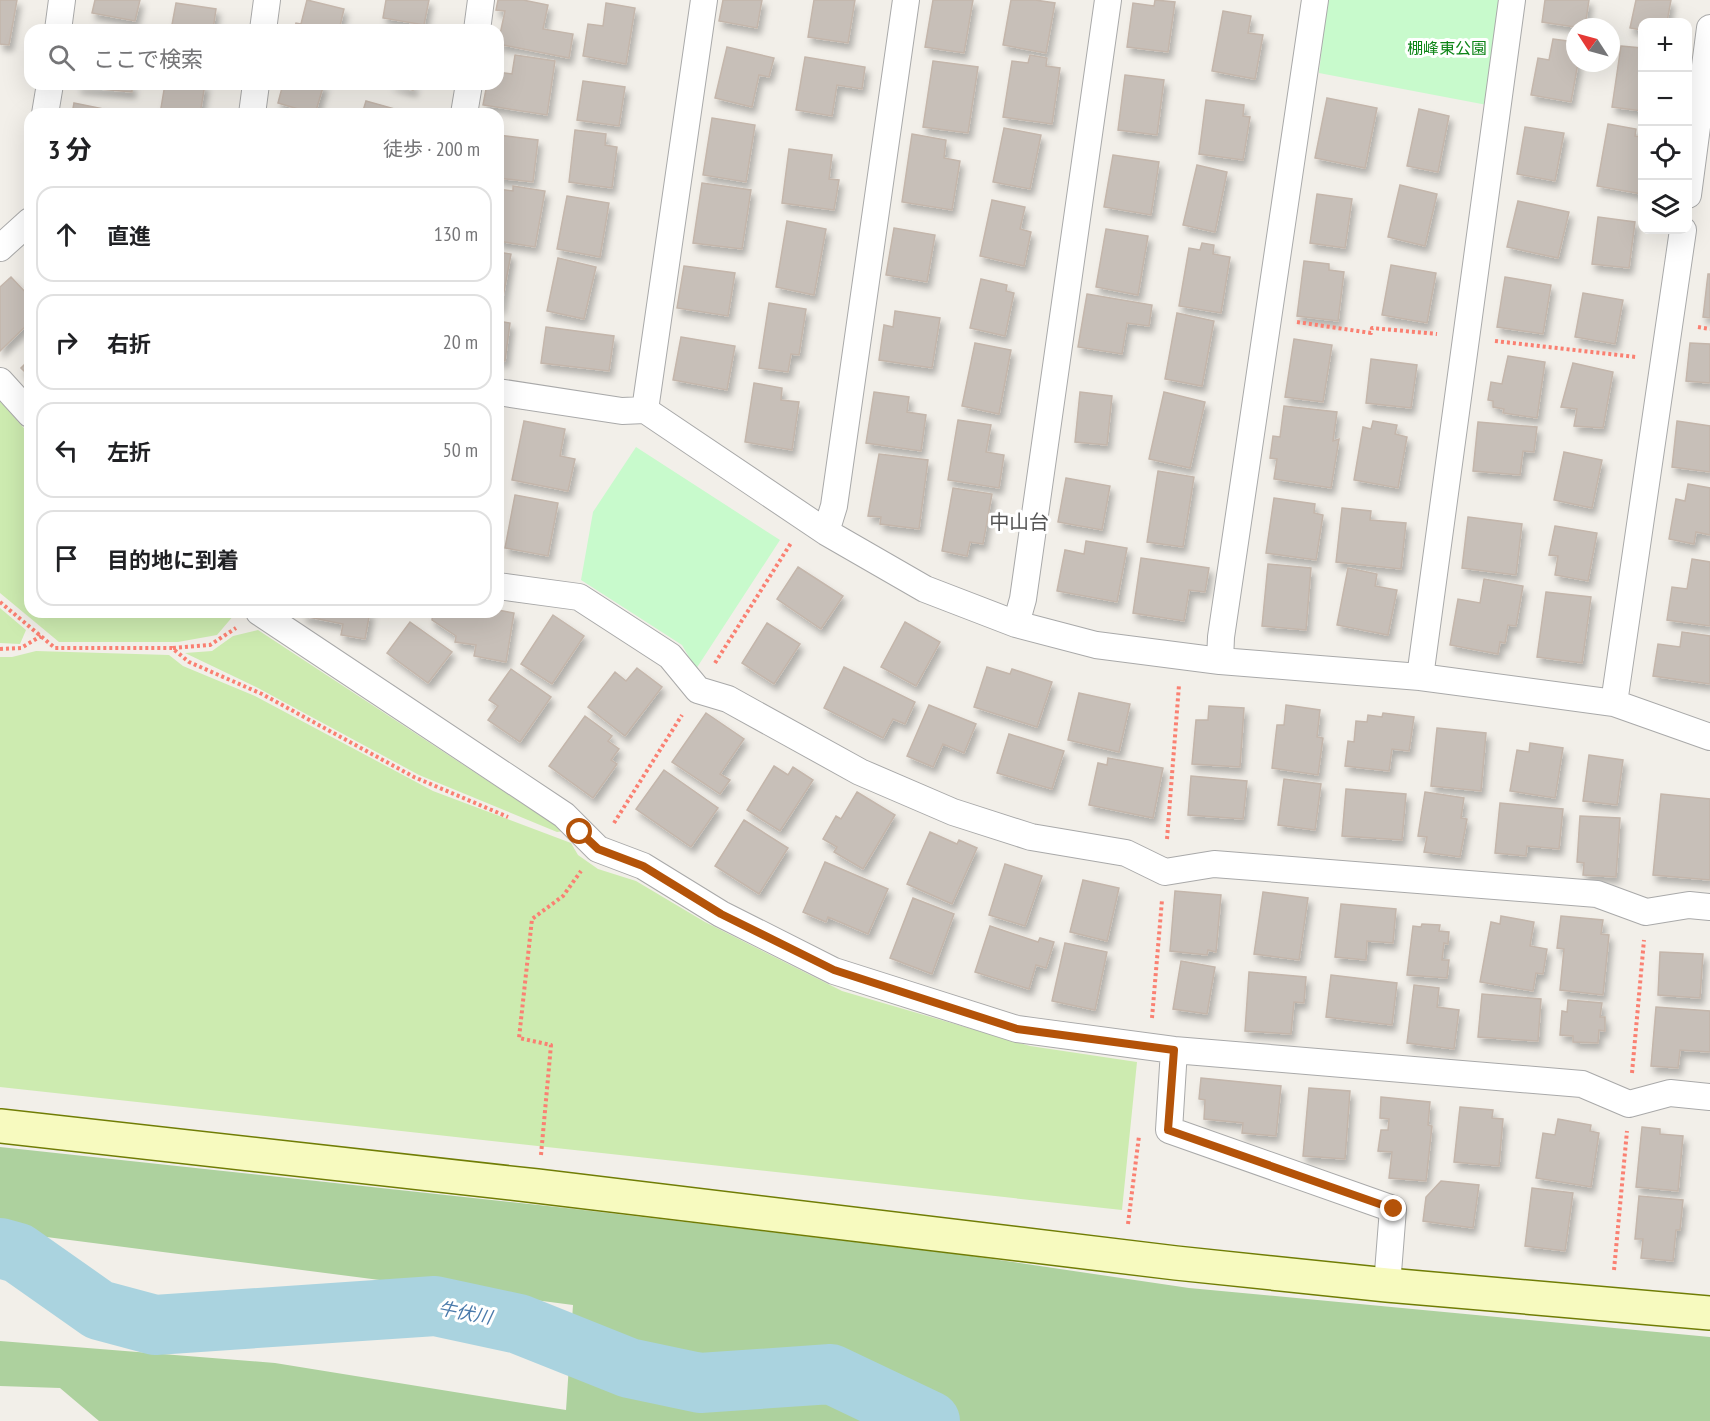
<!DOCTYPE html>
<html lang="ja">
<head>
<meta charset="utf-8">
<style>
	body { margin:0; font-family:"PT Sans Narrow","Noto Sans JP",sans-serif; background:#f2f2f2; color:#202124 }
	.controls { position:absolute; right:18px; top:18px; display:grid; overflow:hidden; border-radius:12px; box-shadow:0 6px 24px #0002 }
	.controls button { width:54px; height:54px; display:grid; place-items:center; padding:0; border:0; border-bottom:2px solid #e0e0e0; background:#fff; color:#202124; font:30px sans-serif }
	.compass { position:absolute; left:1566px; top:18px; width:54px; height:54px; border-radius:50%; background:#fff; box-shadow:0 6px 24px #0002; rotate:306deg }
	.stop { position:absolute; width:18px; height:18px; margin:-14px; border:4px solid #b45309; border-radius:50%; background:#fff }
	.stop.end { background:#b45309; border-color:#fff; box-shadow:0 2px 6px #0008 }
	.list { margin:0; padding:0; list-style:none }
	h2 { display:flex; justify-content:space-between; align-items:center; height:78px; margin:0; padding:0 24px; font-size:26px }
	h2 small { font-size:20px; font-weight:400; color:#757577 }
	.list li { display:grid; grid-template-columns:39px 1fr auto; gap:18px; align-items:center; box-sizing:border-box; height:96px; margin:0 12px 12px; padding:0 12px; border:2px solid #e0e0e0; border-radius:18px }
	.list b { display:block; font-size:22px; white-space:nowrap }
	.list em { font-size:20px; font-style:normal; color:#757577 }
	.icon { flex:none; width:33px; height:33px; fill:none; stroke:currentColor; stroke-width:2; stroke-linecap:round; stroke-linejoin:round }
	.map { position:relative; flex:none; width:1710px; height:1421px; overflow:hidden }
	.search { position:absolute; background:#fff; box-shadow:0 6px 24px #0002; left:24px; top:24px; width:480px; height:66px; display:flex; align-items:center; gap:15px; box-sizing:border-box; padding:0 21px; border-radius:18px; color:#757577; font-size:22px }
	.panel { position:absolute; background:#fff; box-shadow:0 6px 24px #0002; left:24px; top:108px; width:480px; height:510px; border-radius:18px }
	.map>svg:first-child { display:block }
	.grass { fill:#cdebb0 }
	.forest { fill:#add19e }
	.park { fill:#c8facc }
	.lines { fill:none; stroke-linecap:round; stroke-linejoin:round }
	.river { stroke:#aad3df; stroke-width:60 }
	.building { fill:#c7bfb8; stroke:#c4b6ab; stroke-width:1.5; filter:url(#shadow) }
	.street-casing { stroke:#a9a9a9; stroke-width:28 }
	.secondary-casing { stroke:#707d05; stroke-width:36 }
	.path { stroke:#fa8072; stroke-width:4; stroke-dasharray:3 3; stroke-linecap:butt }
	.street { stroke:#fff; stroke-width:26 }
	.secondary { stroke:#f7fabf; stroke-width:33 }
	.route { stroke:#b45309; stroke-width:8 }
	.labels { text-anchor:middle; stroke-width:6; stroke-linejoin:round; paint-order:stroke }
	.park-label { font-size:16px; fill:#0c8416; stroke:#fff }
	.water-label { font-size:18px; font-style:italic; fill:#4a7aab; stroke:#fff }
	.quarter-label { font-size:20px; fill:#555; stroke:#fff }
</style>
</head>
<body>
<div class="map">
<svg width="1710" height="1421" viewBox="0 0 1710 1421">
	<defs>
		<filter id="shadow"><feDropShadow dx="3.5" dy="6" stdDeviation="3" flood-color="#0004"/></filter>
	</defs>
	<rect width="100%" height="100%" fill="#f2efe9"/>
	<path class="grass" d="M0,401l30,34v177h199l5,3 -17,20 -39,7h-119l-59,-49z
		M0,608l26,22 -6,14 -20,-1z
		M258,630l306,201 -7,1 -138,-57 -161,-87 -73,-35 27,-2 21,-15z
		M36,651l133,4 14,11 72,30 178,95 138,52 7,12 20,14 38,12 69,41 137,69 188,55 107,16 -15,148 -1122,-123v-430h12z"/>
	<path class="forest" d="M0,1147l566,61 399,47 224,33 521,49v84h-1611l-39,-33 -60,-2v-45l275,22 291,47 7,-105 -573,-74z"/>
	<path class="park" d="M1327,0h176l-16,105 -168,-32z
		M636,447l144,93 -84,129 -14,-24 -101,-65 12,-68z"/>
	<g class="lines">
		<path class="river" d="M0,1248l18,5 81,57 56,15 280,-19 84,18 110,44 71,15 131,-9 99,47"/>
	</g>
	<path class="building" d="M0,0h17l-8,45 -9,-1z
		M95,0h45l-5,21 -43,-8z
		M307,0l37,9 -5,21h-45l2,-7 5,1z
		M386,0h43l-5,25 -41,-7z
		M498,0h25l25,5 -5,24 30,5 -4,24 -71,-14 7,-33 -9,-1z
		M723,0h39l-5,28 -38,-7z
		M814,0h41l-7,43 -40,-6z
		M933,0h40l-9,53 -39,-6z
		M1011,0h24l20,3 -9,50 -43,-8z
		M1155,0l20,2 -7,50 -41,-5 6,-44 21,3z
		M1545,0h44l-4,27h-10l-33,-5z
		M1636,0h35l-4,22h-25v8l-12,-2z
		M176,3l40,6 -3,21h-42z
		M606,3l29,5 -9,56 -43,-8 5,-32 15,2z
		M1223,11l28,5 -3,17 15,2 -8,44 -43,-8z
		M1553,39l22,3v21h3l-7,39 -40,-7 7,-37 11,2z
		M1621,46l21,2v63l-30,-4z
		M727,47l47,11 -5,19 -10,-2 -7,32 -37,-9z
		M515,55l40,6 -8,54 -64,-10 4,-21h11v-12l14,2z
		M1030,55l17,3 -1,8 14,2 -8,56 -49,-7 9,-56 16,2z
		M805,57l60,10 -3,22 -25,-4 -5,31 -36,-6z
		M933,61l45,6 -10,66 -45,-6z
		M1125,75l39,5 -7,55 -39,-5z
		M583,81l42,6 -6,39 -42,-6z
		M78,84h54v8l-54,-5z
		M165,84h40l-5,30h-40z
		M283,84h41l-9,30 -37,-11z
		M390,84h24l-1,6z
		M1327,98l50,10 -12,60 -50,-10z
		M1206,100l38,5 -1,11 7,1 -7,43 -44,-6z
		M366,101l36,10v3h-40z
		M74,103l30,6 -1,5h-31z
		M1419,109l30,7 -11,56 -31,-6z
		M712,118l43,7 -9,57 -43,-7z
		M1608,124l28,5 -1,7 7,1v57l-45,-8z
		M1525,127l39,6 -9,48 -38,-7z
		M1004,128l37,7 -11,54 -37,-7z
		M575,130l31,4 -1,11 12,2 -5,41 -43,-6z
		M912,134l34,6 -2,18 16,3 -8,49 -50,-8z
		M498,135l40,5 -5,42 -35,-4z
		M789,149l43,6 -3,24 10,1 -5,30 -52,-7z
		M1113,155l46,7 -8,53 -47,-8z
		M1197,165l30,7 -12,60 -32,-7z
		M702,183l49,7 -9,59 -49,-6z
		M1400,185l37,9 -12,52 -37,-9z
		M513,186l32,5 -10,56 -37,-6v-52l15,2z
		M1317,194l35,5 -7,49 -35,-5z
		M567,196l42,7 -9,54 -43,-8z
		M992,200l33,7 -5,22 11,3 -7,34 -44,-10z
		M1518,201l51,11 -11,46 -51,-11z
		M1598,217l37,5 -6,46 -37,-4z
		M787,221l39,8 -12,66 -38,-8z
		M894,228l41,7 -8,47 -41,-7z
		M1106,229l42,7 -10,59 -42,-8z
		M1202,243l12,2 -1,9 17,3 -9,56 -42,-7 10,-58 11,2z
		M498,252l13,2 -10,54 -3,-1z
		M558,258l38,9 -12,52 -37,-8z
		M1304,261l25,3v6l15,2 -6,49 -41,-5z
		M1391,265l45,8 -9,50 -45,-8z
		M684,266l51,7 -7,43 -51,-8z
		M1708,274h2v44l-7,-1z
		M11,277l19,20v25l-30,29v-64z
		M1505,277l46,8 -8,49 -46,-7z
		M981,279l26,6 -1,6 8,2 -9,43 -35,-8z
		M1583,293l40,7 -8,44 -40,-7z
		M1087,294l65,11 -3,21 -22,-3 -5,31 -44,-7z
		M769,303l37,6 -7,46 -8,-1 -3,18 -29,-4z
		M895,311l45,7 -8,50 -53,-8 5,-35 9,2z
		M1177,313l37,8 -12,65 -37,-7z
		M498,321l12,2 -5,38 -7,-1z
		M546,327l68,9 -5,35 -68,-8z
		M681,337l54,9 -8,44 -54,-10z
		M1294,339l38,6 -9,57 -38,-5z
		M975,343l36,7 -12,64 -37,-8z
		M1690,343l20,1v39l-24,-2z
		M1508,356l37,6 -8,56 -34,-5 1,-4 -11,-2v-6l-5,-1 3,-18 11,2z
		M30,359v18l-9,-9z
		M1371,359l46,6 -6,43 -45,-5z
		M1573,363l40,9 -10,56 -29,-2 3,-17 -16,-2z
		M754,383l28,5 -1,12 18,2 -7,48 -47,-8z
		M874,392l35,5 -2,15 19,3 -5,36 -55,-8z
		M1080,392l32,4 -5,49 -32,-3z
		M1164,392l41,10 -15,66 -41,-9z
		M1284,406l53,6 -4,29 6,-2 -8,49 -57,-9 3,-20 -7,-1 3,-22 7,1z
		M958,420l33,5 -5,27 18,3 -5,33 -51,-8z
		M524,421l41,8 -5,27 15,3 -7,32 -56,-11z
		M1373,421l24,4 -2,9 12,3 -9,51 -44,-8 9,-53 8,2z
		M1677,421l33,5v46l-38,-5z
		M1478,422l59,5 -3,25 -11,-1 -3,24 -47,-4z
		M1564,452l38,8 -10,48 -38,-8z
		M879,454l49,6 -9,69 -39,-5 1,-7 -13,-1z
		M1158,471l36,6 -11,70 -36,-5z
		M1066,478l44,8 -8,44 -44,-8z
		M1688,484l22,4v47l-14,-3 -2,12 -25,-5 7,-40 9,2z
		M953,488l39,6 -9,50 -13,-2 -3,14 -25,-5z
		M515,495l43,8 -10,53 -43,-8z
		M1274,498l41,6 -1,9 9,2 -7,45 -50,-7z
		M1342,508l29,3 -1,9 36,3 -5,46 -65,-7z
		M1468,517l54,7 -6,51 -54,-7z
		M1555,526l42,7 -9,48 -33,-6 3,-19 -9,-1z
		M1086,541l41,7 -10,54 -60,-11 8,-41 19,4z
		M1141,558l68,10 -4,24 -16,-2 -5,31 -51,-8z
		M1692,559l18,3v64l-43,-6 5,-33 15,2z
		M1268,564l43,4 -5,62 -44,-4z
		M798,567l45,29 -22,33 -44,-30z
		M1348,568l29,6 -2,12 22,4 -9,45 -51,-10z
		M1484,579l39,7 -7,40 -8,-1 -3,18 -5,-1 -2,12 -48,-9 8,-46 22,4z
		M1546,592l45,5 -9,66 -45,-6z
		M498,610l16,3 -8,49 -32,-6 2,-11 -21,-3 1,-6 -24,-16 1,-8h65z
		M304,612h66l-5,27 -24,-4 2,-11 -40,-8z
		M553,615l31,21 -32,48 -31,-20z
		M410,622l42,30 -24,31 -41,-30z
		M905,622l35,20 -24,44 -35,-19z
		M767,623l33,21 -26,40 -32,-21z
		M1682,632l28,4v48l-57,-8 5,-32 22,3z
		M844,667l71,35 -10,22 -12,-5 -10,19 -59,-30z
		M987,667l23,7 2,-5 40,13 -15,45 -63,-20z
		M637,668l25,19 -37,49 -37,-29 27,-35 11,9z
		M511,669l40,28 -31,45 -32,-22 10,-14 -9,-6z
		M1079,693l51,11 -11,48 -51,-12z
		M929,705l47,19 -12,29 -21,-9 -10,23 -26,-11z
		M1286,705l34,5 -3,27 6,1 -5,37 -46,-7 5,-43h7z
		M1209,706l35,2 -4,59 -48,-3 4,-44h12z
		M706,713l38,26 -24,35 10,6 -10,14 -48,-32z
		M1383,713l31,4 -5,34 -17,-2 -3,22 -44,-5 3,-25 6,1 2,-21 11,1 1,-7 14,2z
		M585,716l27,20 -4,5 11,8 -8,11 6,4 -24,34 -44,-32z
		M1437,728l49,5 -5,58 -50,-5z
		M1009,734l55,17 -12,38 -55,-16z
		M1530,743l33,5 -8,50 -45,-7 7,-41 12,2z
		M1589,755l34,5 -6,45 -34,-4z
		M1108,758l55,10 -10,50 -64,-13 9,-42 9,2z
		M774,766l14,9 5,-8 20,13 -33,51 -33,-21z
		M664,770l54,38 -27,39 -55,-38z
		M1191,776l56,5 -4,38 -55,-4z
		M1284,779l37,5 -6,46 -37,-5z
		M1346,789l60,5 -4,46 -60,-4z
		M857,792l38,23 -32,54 -29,-17 3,-5 -14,-8 13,-23 5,3z
		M1425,792l39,6 -3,20 6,1 -7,38 -36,-5 3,-15 -9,-1z
		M1661,794l49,5v81l-57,-5z
		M1500,803l63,6 -4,40 -32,-3 -1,10 -31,-3z
		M1580,816l40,2 -4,59 -33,-2 1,-12 -7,-1z
		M744,820l44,28 -29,46 -44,-28z
		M930,832l27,12 2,-4 18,8 -25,56 -45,-20z
		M825,862l63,27 -20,45 -40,-17 -2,5 -23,-10z
		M1005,864l37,12 -17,50 -36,-11z
		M1083,880l36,8 -12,53 -37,-9z
		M1175,891l46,4 -5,57 -8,-2 -1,5 -37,-4z
		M1263,892l45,6 -9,62 -45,-6z
		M913,898l41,16 -22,60 -42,-16z
		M1341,904l55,5 -3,34 -26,-2 -1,19 -31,-3z
		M1501,916l33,6 -4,24 17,3 -4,25 -7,-1 -3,18 -53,-9 11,-60 9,2z
		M1561,916l42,4 -2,14 8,1 -6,60 -43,-5 4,-41 -7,-1z
		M1422,924l18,1 -1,6 10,1 -1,12 -4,-1 -2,17h7l-2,18 -40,-3 6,-49 8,1z
		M990,926l48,16 2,-4 14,4 -8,26 -10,-3 -7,24 -54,-17z
		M1065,943l42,9 -12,58 -43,-9z
		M1660,952l43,2 -3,44 -42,-3z
		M1181,961l34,6 -8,47 -34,-5z
		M1249,972l57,5 -2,26 -10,-1 -3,32 -46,-3z
		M1331,975l66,8 -5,42 -66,-8z
		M1414,985l25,3 -2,19 22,3 -5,39 -47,-6z
		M1482,994l59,5 -3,42 -60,-4z
		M1568,1000l34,3 -2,14h5v14l-6,-1 -1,13 -25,-1v-6l-13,-1 2,-24 5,1z
		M1656,1007l54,4v41l-30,-2 -2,18 -27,-2z
		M1201,1078l80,8 -5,50 -34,-3 1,-10 -39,-4 1,-19 -6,-1z
		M1309,1088l41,3 -5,68 -42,-3z
		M1381,1097l49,5 -2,23 4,1 -6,55 -37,-3 3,-26 -14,-1 3,-21h7l1,-11 -9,-1z
		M1460,1107l33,3 -1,8 11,1 -4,47 -45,-4z
		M1558,1119l33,6 -1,6 9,2 -8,54 -55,-9 7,-45 12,2z
		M1642,1127l18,2v5l23,2 -5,55 -42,-4z
		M1441,1181l38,4 -6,43 -50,-7 3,-24z
		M1532,1188l41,5 -8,58 -40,-5z
		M1639,1196l44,4 -3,30h-4l-3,31 -32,-3 2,-19h-8z"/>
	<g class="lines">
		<g class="street-casing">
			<path id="street" d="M58,30l4,-30
				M263,30l4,-30
				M477,30l4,-30
				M45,114l5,-30
				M252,114l4,-30
				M464,114l5,-30
				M1688,195l22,-167
				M0,248l30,-27
				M0,381l30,33
				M498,392l124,19 23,-1 181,122 99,57 91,35 80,21 124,16 200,16 194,26 96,34
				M645,410l59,-410
				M826,532l8,-26 72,-506
				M498,586l81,11 91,59 28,34 30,9 132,73 93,40 78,25 95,16 39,19 49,-8 383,30 49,18 43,-7 21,2
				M259,612l305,203 34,34 45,17 78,48 113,57 183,58 157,21 408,34 47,20 41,-11 40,4
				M1016,624l7,-25 85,-599
				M1220,661l1,-24 94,-637
				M1420,677l92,-677
				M1614,703l69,-473
				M1174,1050l-5,80 224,79 -6,76"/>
		</g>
		<g class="secondary-casing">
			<path id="secondary" d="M0,1126l537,60 639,77 211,22 323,28"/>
		</g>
		<path class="path" d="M1297,322l74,11 1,-5 65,6
			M1698,327l12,2
			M1495,341l141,16
			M0,602l55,46h117l17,14 73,32 152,83 94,40
			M173,648l37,-3 26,-17
			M0,649l21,-1 20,-12
			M715,663l76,-120
			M614,823l68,-108
			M1167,839l12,-154
			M1152,1018l10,-118
			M1632,1073l12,-133
			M541,1155l10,-110 -32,-7 13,-119 31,-23 18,-25
			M1128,1224l11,-88
			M1614,1270l13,-139"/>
		<use href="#street" class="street"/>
		<use href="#secondary" class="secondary"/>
	</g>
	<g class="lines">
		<path class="route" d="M580,832l18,17 45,17 78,48 113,56 183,59 157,21 -6,80 226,79"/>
	</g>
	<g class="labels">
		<g class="park-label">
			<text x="1447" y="54">棚峰東公園</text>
		</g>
		<g class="water-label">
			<text transform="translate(465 1313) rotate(11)" y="6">牛伏川</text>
		</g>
		<g class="quarter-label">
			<text x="1019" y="529">中山台</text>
		</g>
	</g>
</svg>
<div class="controls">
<button>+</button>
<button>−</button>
<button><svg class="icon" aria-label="locate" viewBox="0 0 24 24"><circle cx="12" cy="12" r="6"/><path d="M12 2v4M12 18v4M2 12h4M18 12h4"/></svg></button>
<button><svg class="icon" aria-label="layers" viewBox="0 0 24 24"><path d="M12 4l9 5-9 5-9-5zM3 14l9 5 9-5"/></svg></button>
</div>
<svg class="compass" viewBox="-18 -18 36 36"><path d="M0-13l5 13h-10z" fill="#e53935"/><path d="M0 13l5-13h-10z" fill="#757577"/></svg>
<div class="stop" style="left:580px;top:832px"></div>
<div class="stop end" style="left:1394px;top:1209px"></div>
<div class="search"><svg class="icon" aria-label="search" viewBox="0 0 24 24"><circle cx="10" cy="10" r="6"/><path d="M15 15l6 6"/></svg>ここで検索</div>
<section class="panel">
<h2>3 分<small>徒歩 · 200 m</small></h2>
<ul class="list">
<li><svg class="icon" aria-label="ahead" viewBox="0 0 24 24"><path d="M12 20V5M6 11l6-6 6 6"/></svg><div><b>直進</b></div><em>130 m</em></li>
<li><svg class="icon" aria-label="right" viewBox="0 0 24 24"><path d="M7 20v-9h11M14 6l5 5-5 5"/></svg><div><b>右折</b></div><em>20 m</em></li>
<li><svg class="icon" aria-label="left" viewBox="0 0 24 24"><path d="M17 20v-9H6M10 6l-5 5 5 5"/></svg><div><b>左折</b></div><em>50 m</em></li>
<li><svg class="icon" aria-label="arrive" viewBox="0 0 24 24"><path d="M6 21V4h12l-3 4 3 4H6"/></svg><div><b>目的地に到着</b></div></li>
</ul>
</section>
</div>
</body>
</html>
